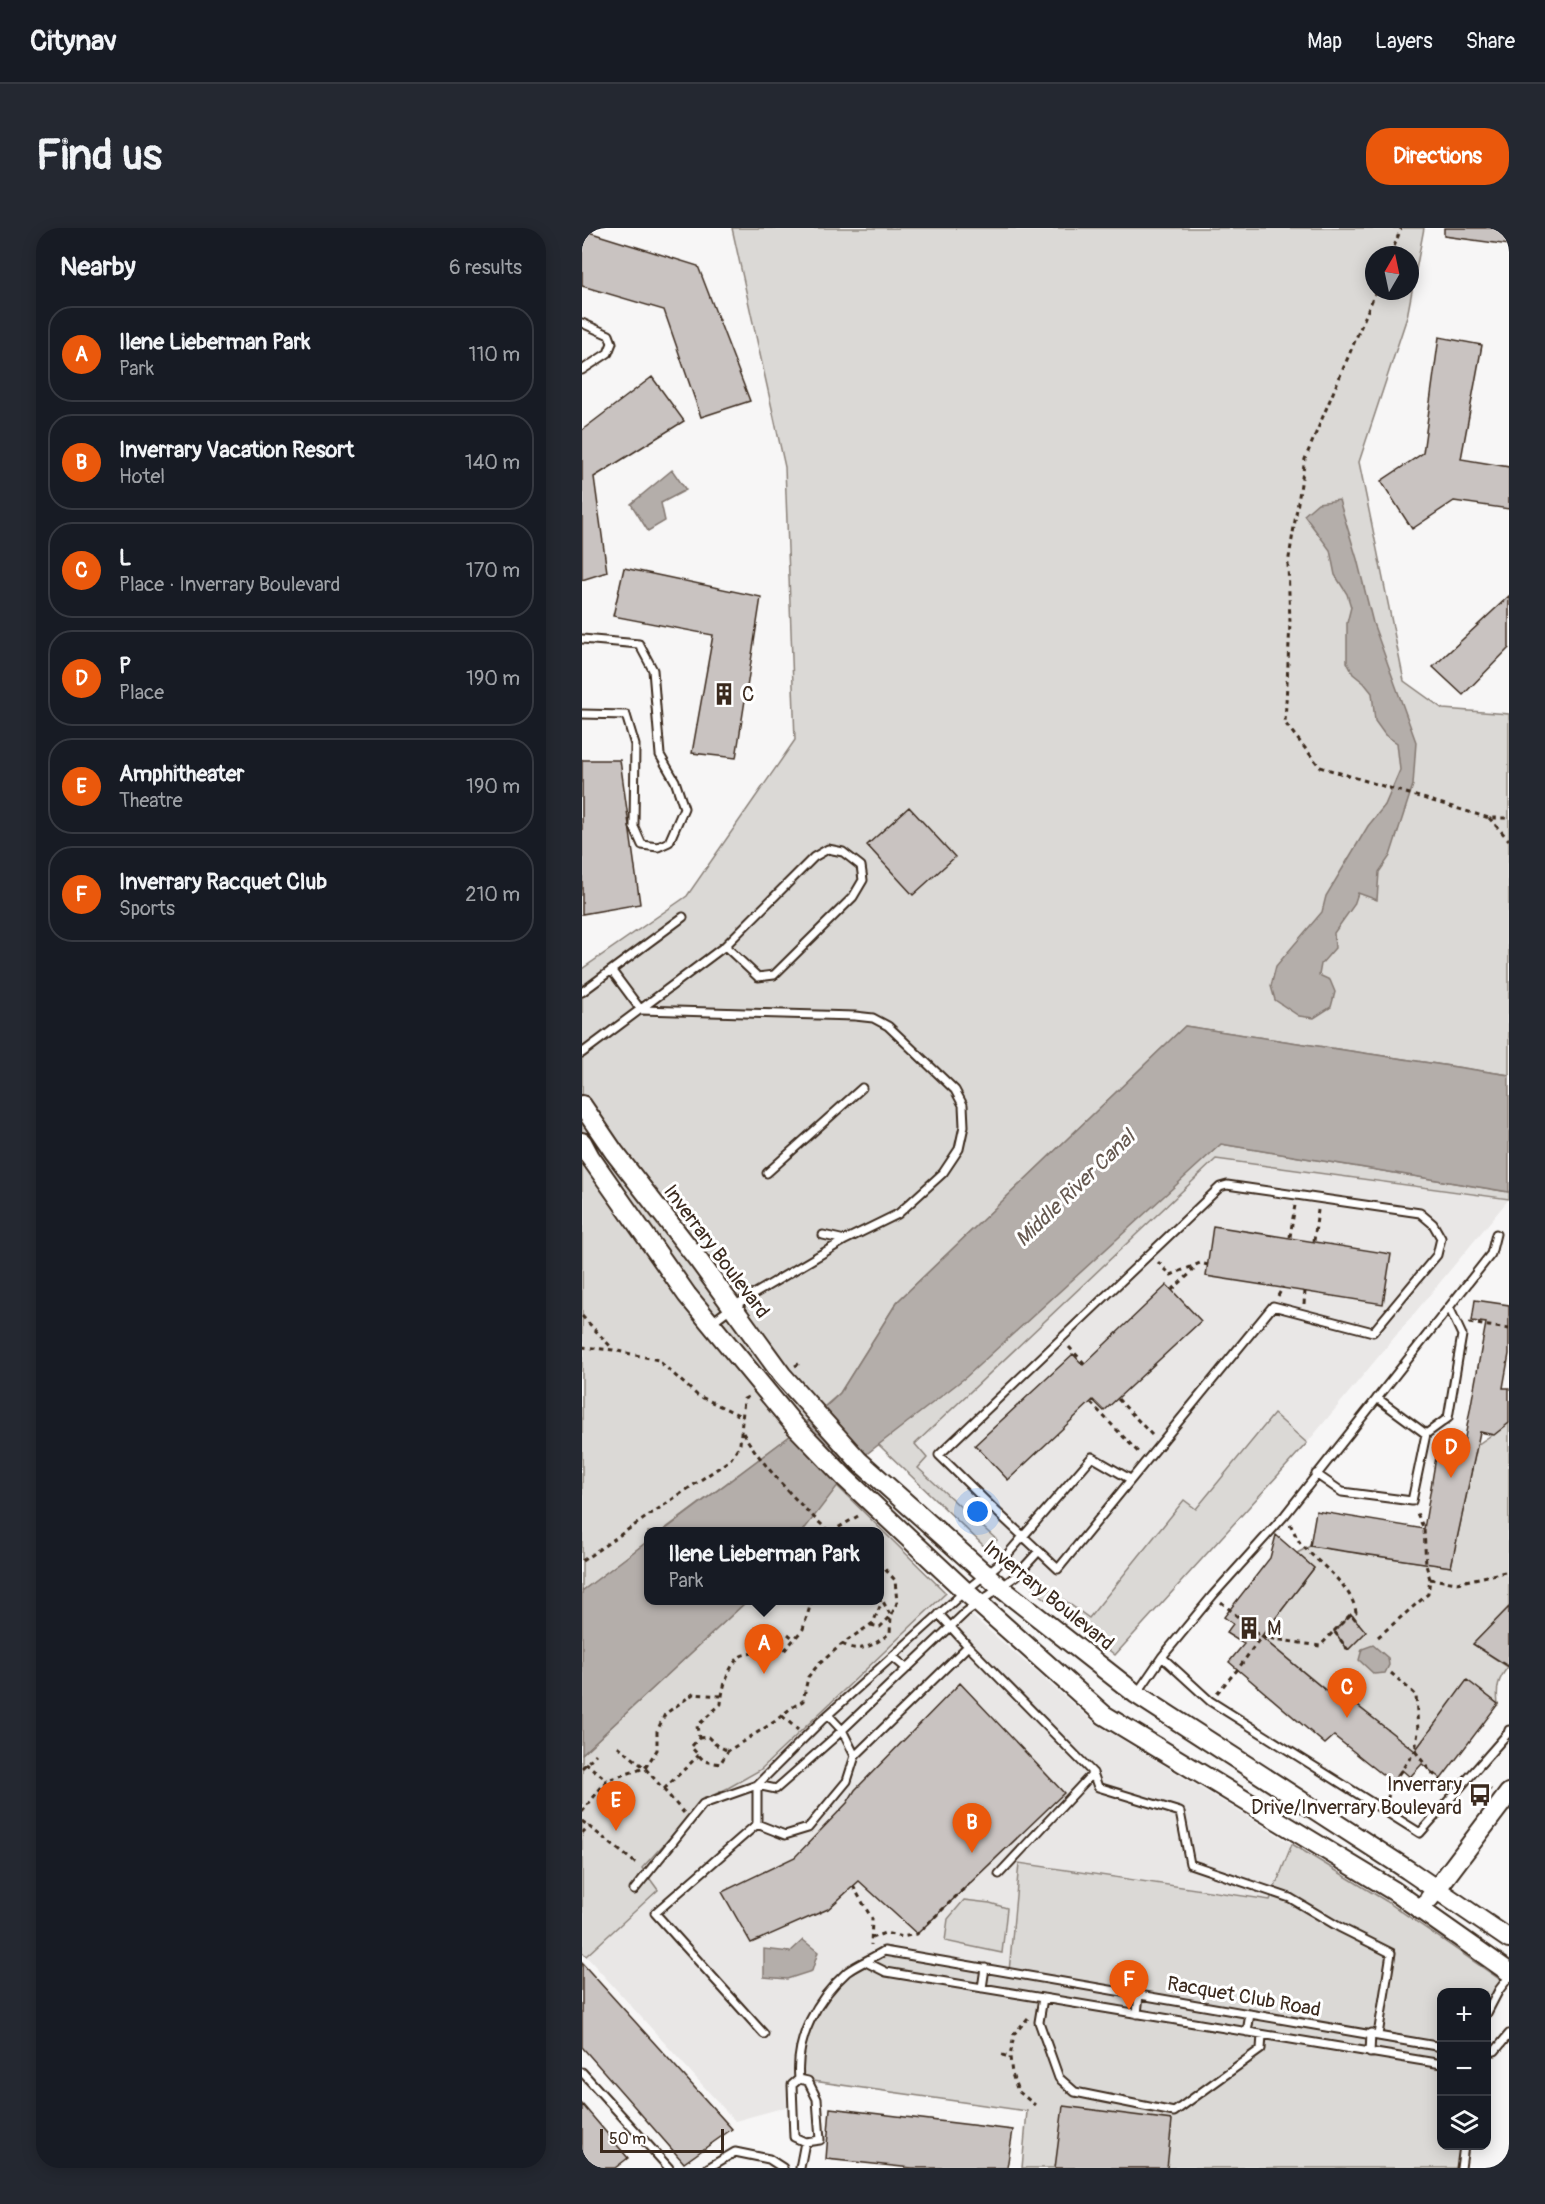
<!DOCTYPE html>
<html lang="en">
<head>
<meta charset="utf-8">
<style>
	body { margin:0; font-family:Pangolin,sans-serif; background:#242831; color:#f1f3f6 }
	.controls { position:absolute; right:18px; bottom:18px; display:grid; overflow:hidden; border-radius:12px; box-shadow:0 3px 15px #0003 }
	.controls button { width:54px; height:54px; display:grid; place-items:center; padding:0; border:0; border-bottom:2px solid #363941; background:#171b24; color:#f1f3f6; font:30px sans-serif }
	.compass { position:absolute; left:783px; top:18px; width:54px; height:54px; border-radius:50%; background:#171b24; box-shadow:0 3px 15px #0003; rotate:9deg }
	.scale { position:absolute; left:18px; bottom:15px; width:124px; box-sizing:border-box; padding-left:6px; border:3px solid #3b2a1e; border-top:0; font-size:16px; line-height:21px; white-space:nowrap; color:#3b2a1e; -webkit-text-stroke:4px #fff; paint-order:stroke }
	.you { position:absolute; left:396px; top:1284px; width:21px; height:21px; margin:-15px; border:4px solid #fff; border-radius:50%; background:#1a73e8; box-shadow:0 0 0 9px #1a73e833 }
	.badge { display:grid; place-items:center; width:39px; height:39px; border-radius:50%; background:#ea580c; color:#fff; font-size:20px; font-weight:700 }
	.pin { position:absolute; translate:-50% -50px; filter:drop-shadow(0 2px 3px #0008) }
	.pin::after { content:''; position:absolute; top:32px; width:21px; height:18px; background:inherit; clip-path:polygon(0 0,100% 0,50% 100%) }
	.popup { position:absolute; left:62px; top:1299px; width:240px; height:78px; box-sizing:border-box; display:grid; place-content:center; border-radius:12px; background:#171b24; filter:drop-shadow(0 2px 4px #0005); font-size:20px; white-space:nowrap; color:#9ea1a6 }
	.popup b { font-size:22px; color:#f1f3f6 }
	.popup::after { content:''; position:absolute; left:50%; top:100%; margin-left:-12px; border:12px solid transparent; border-top-color:#171b24 }
	.list { margin:0; padding:0; list-style:none }
	h2 { display:flex; justify-content:space-between; align-items:center; height:78px; margin:0; padding:0 24px; font-size:26px }
	h2 small { font-size:20px; font-weight:400; color:#9ea1a6 }
	.list li { display:grid; grid-template-columns:39px 1fr auto; gap:18px; align-items:center; box-sizing:border-box; height:96px; margin:0 12px 12px; padding:0 12px; border:2px solid #363941; border-radius:24px }
	.list b { display:block; font-size:22px; white-space:nowrap }
	.list p { margin:0; font-size:20px; white-space:nowrap; color:#9ea1a6 }
	.list em { font-size:20px; font-style:normal; color:#9ea1a6 }
	.icon { flex:none; width:33px; height:33px; fill:none; stroke:currentColor; stroke-width:2; stroke-linecap:round; stroke-linejoin:round }
	.map { position:relative; flex:none; width:927px; height:1940px; overflow:hidden; border-radius:24px }
	header { display:flex; align-items:center; gap:36px; box-sizing:border-box; height:84px; padding:0 30px; background:#171b24; border-bottom:2px solid #363941 }
	header strong { font-size:28px }
	nav { display:flex; gap:33px; margin-inline-start:auto; font-size:21px }
	.intro { display:flex; align-items:center; justify-content:space-between; box-sizing:border-box; height:144px; padding:0 36px }
	h1 { margin:0; font-size:42px }
	.button { padding:15px 27px; border-radius:24px; background:#ea580c; color:#fff; font-size:21px; font-weight:700 }
	main { display:flex; gap:36px; padding:0 36px }
	aside { flex:1; background:#171b24; border-radius:24px; box-shadow:0 3px 15px #0003 }
	.map>svg:first-child { display:block }
	.built { fill:#e9e7e6 }
	.green { fill:#dbd9d6; stroke:#8b827a; stroke-width:1.5; fill-rule:evenodd }
	.water { fill:#b4aeaa; stroke:#847972; stroke-width:1.5 }
	.building { fill:#c9c3c1; stroke:#3b2a1e; stroke-width:1.5 }
	.lines { fill:none; stroke-linecap:round; stroke-linejoin:round }
	.service-casing { stroke:#3b2a1e; stroke-width:11 }
	.tertiary-casing { stroke:#3b2a1e; stroke-width:22 }
	.path { stroke:#3b2a1e; stroke-width:3; stroke-dasharray:4.5 4.5; stroke-linecap:butt }
	.service { stroke:#fff; stroke-width:7 }
	.tertiary { stroke:#fff; stroke-width:18 }
	.labels { text-anchor:middle; stroke-width:6; stroke-linejoin:round; paint-order:stroke }
	.poi-label { font-size:20px; fill:#3b2a1e; stroke:#fff; text-anchor:start }
	.street-label { font-size:20px; fill:#3b2a1e; stroke:#fff }
	.water-label { font-size:21px; font-style:italic; fill:#65584f; stroke:#fff }
</style>
</head>
<body>
<header>
<strong>Citynav</strong>
<nav><a>Map</a><a>Layers</a><a>Share</a></nav>
</header>
<div class="intro"><h1>Find us</h1><a class="button">Directions</a></div>
<main>
<aside>
<h2>Nearby<small>6 results</small></h2>
<ul class="list">
<li><span class="badge">A</span><div><b>Ilene Lieberman Park</b><p>Park</p></div><em>110 m</em></li>
<li><span class="badge">B</span><div><b>Inverrary Vacation Resort</b><p>Hotel</p></div><em>140 m</em></li>
<li><span class="badge">C</span><div><b>L</b><p>Place · Inverrary Boulevard</p></div><em>170 m</em></li>
<li><span class="badge">D</span><div><b>P</b><p>Place</p></div><em>190 m</em></li>
<li><span class="badge">E</span><div><b>Amphitheater</b><p>Theatre</p></div><em>190 m</em></li>
<li><span class="badge">F</span><div><b>Inverrary Racquet Club</b><p>Sports</p></div><em>210 m</em></li>
</ul>
</aside>
<div class="map">
<svg width="927" height="1940" viewBox="0 0 927 1940">
	<rect width="100%" height="100%" fill="#f7f6f6"/>
	<filter id="ink" filterUnits="userSpaceOnUse"><feTurbulence type="fractalNoise" baseFrequency=".0167" numOctaves="2"/><feDisplacementMap in="SourceGraphic" scale="12" xChannelSelector="R" yChannelSelector="G"/><feConvolveMatrix kernelMatrix="1 2 1 2 8 2 1 2 1" color-interpolation-filters="sRGB"/></filter>
	<g filter="url(#ink)">
		<path class="built" d="M639,916l288,48v7l-202,244 -192,212 -115,-92 -122,-119 88,-67z
			M364,1365l149,130 197,121 -22,56 -251,-37 -10,110 -210,106 -7,6 1,20 -58,16 -149,-165 71,-66 -15,-21 46,-51 11,-16 29,-14 32,-18z"/>
		<path class="green" d="M150,0h692l-17,89 -48,145 45,219 39,28 66,5v361l-324,-49 -288,276 -57,91 -50,43 -128,95 -14,1v9l-66,50v-622l105,-73 108,-156 -10,-273zM792,27h36v36h-36z
			M639,916l288,48v7l-293,-40 -301,285 12,14 -9,10 79,72 -9,10 -110,-106z
			M692,1186l33,29 -192,212 -82,-66 6,-7 50,36 95,-118 12,9z
			M927,1195v184l-36,37 35,23c-10,12 -12,21 -10,37l-31,-23 -52,70 -74,-58 -14,-2 -66,-54 53,-69 -17,-15 13,-7 141,21 26,-122z
			M250,1253l114,112 -186,177 -32,18 -29,14 -11,16 -46,50 16,22 -72,66 -4,-4v-198l165,-153 133,-1v-68l-82,-1z
			M710,1616l94,57 119,82 -18,32 -1,-23h-44v154h22l-4,22h-438l5,-57 -228,-32 6,-48 13,-26 31,-34 35,-20 125,21 10,-109 251,37z
			M382,1672l26,3 17,5 -5,45 -57,-12 3,-22z"/>
		<path class="water" d="M90,242l14,20 -25,13 4,18 -17,10 -17,-27z
			M757,272l18,59 16,64 43,119 -3,43 -23,71 -11,16 -2,28 -19,-7 -4,12 -20,28 1,15 -14,16 -2,11 11,5 5,12 -4,15 -17,11 -15,-2 -24,-16 -4,-14 5,-20 46,-54 4,-16 42,-70 17,-21 15,-35 -3,-27 -12,-8 -10,-14 -3,-28 -8,-10 -11,-9 -6,-12v-39l4,-16 -4,-13 -12,-19 -5,-25 -26,-35 14,-12z
			M603,798l324,49v117l-288,-48 -255,233 -111,86 -52,68 -141,1 153,-115 25,-24 57,-91z
			M66,1313v59l99,1 -165,153v-163z
			M791,1417l15,13 1,7 -4,8 -11,1 -15,-14 3,-11z
			M221,1712l15,12 -6,19 -25,8 -23,-2v-28l26,3z"/>
		<path class="building" d="M862,0h65v17l-65,-9z
			M0,2l116,36 52,135 -49,16 -37,-107 -82,-24z
			M857,109l43,8 -21,114 48,8v42l-55,-8 -42,28 -31,-48 42,-28z
			M70,149l32,44 -90,56 13,95 -25,8v-150z
			M42,340l137,29 -25,161 -44,-5 21,-118 -100,-19z
			M927,368v52l-46,47 -30,-28z
			M0,532h38l20,144 -58,10z
			M327,579l46,50 -42,38 -46,-50z
			M631,998l178,28 -8,50 -177,-28z
			M585,1057l34,36 -97,90 -11,-11 -85,80 -33,-35 98,-91 10,11z
			M893,1072l34,5v49l-6,34h6v35l-15,12 -14,-3 -29,135 -141,-21 6,-35 108,18 15,-90 25,4 22,-120 -14,-2z
			M694,1307l38,33 -53,69 75,62 5,-6 74,58 52,-71 31,24 -57,75 -19,-15 -12,13 -8,-7 -10,12 -58,-46 -9,8 -96,-82 15,-18 -18,-11 7,-9 -9,-7 46,-59z
			M927,1379v60l-36,-23z
			M769,1386l15,18 -18,18 -14,-19z
			M378,1455l104,110 -147,141 -58,-53 -31,28 -77,34 -29,-51 73,-35 52,-54 8,-13z
			M0,1735l150,166 -48,34 -102,-116z
			M0,1876l46,54 -13,10h-33z
			M481,1878l109,14 -5,48h-112z
			M248,1880l183,22 -6,38h-95l-86,-9z"/>
		<g class="lines">
			<g class="service-casing">
				<path id="service" d="M0,95l27,12 3,8 -4,10 -26,17
					M0,411l57,5 14,26 7,85 15,26 9,27 -15,34 -11,5 -16,-2 -8,-18 1,-82 -9,-30 -44,-1
					M30,743l29,39 214,6 18,2 15,8 67,64 8,15 1,21 -5,23 -16,24 -45,41 -53,26 -22,-5
					M0,764l101,-75
					M0,825l143,-107 89,-89 14,-8 15,3 18,14 2,14 -10,17 -79,78 -16,2 -33,-31
					M185,945l95,-85
					M645,957l193,28 13,11 8,14 -4,17 -64,77 -100,-26 -215,263 -62,-58 -57,-56 281,-268z
					M914,1006l-5,20 -206,261 -72,80 -51,62 48,44 210,132 88,-100 1,-3
					M130,1094l20,-15 113,-67
					M844,1206l22,-16 14,-83 -13,-28
					M734,1246l26,18 70,9 14,-67 -49,-36
					M357,1386l29,32
					M311,1429l13,11
					M556,1464l24,-35
					M273,1528l113,-110 125,127 -94,101
					M511,1545l5,14 82,25 10,52 100,34 49,29 52,26 -13,82
					M175,1557l19,4 60,-53 130,-124 50,-36 22,-24
					M175,1557v39l-102,89 109,121
					M175,1596l28,11 23,-7 39,-47 8,-25 -13,-26 -14,-15
					M52,1662l69,-86 54,-19 64,-64 144,-130 35,-28 92,-106 38,22
					M284,1734l20,10 556,92
					M400,1760l3,-20
					M461,1770l-4,24 20,56 16,14 99,20 87,-63 1,-14
					M555,1786l2,-19
					M904,1787l13,-25 10,-13
					M665,1804l3,-18
					M904,1824l9,-1 14,-17
					M788,1825l1,-20
					M0,1844l87,96
					M217,1851c-4,-41 18,-80 48,-107 9,-7 26,-14 37,-21l558,96
					M217,1851l9,2 9,18 3,41 -15,2 -11,-5 -2,-52z
					M126,1940l27,-16 34,7 14,9
					M218,1940l5,-26
					M879,1940l3,-22"/>
			</g>
			<g class="tertiary-casing">
				<path id="tertiary" d="M0,877l32,47 85,109 83,114 77,86 142,127 135,106 272,176 101,69
					M0,914l8,15 97,138 108,131 50,52 120,113 139,124 290,176 115,81
					M847,1671l80,-106"/>
			</g>
			<path class="path" d="M809,27l10,-27
				M794,63l-71,168 -17,105 2,59 -5,100 35,44 169,51h20
				M907,590l20,22
				M708,1009l5,-32
				M732,1013l4,-31
				M576,1034l13,13 29,-12 8,2
				M590,1062l21,-19 -3,-4
				M696,1068l5,-9
				M722,1076l1,-13
				M0,1088l30,32
				M887,1095l40,6
				M0,1119l31,3 45,10 39,35 46,22
				M487,1119l15,16
				M213,1138l7,-4
				M536,1171l34,36
				M509,1175l47,49
				M161,1205c19,32 59,75 87,99
				M708,1296c4,7 7,16 12,21 18,20 49,39 54,67l-5,2
				M249,1304l27,-16
				M0,1333l148,-101 10,-16 4,-45 6,-3
				M848,1351l27,4 52,-12
				M230,1372l-9,29 -19,22c-10,1 -36,1 -43,5 -13,9 -19,34 -20,48l-24,22 2,12 -8,9 13,14 16,3 8,-13 46,-29 17,-14 12,-7 5,-24 10,-12 24,-21 31,-21 8,-19 -1,-5
				M639,1374l40,35 59,9 14,-15 14,19
				M289,1397l9,2 11,-11 -11,-20
				M752,1403l17,-17 8,10
				M206,1406l6,5
				M796,1409l50,-43 2,-15 -4,-14 -2,-36 -8,-18
				M260,1416c19,10 32,1 48,-11l1,-17 6,-13 -2,-23 -12,-13 -3,-1
				M809,1445l25,22 2,37 -3,19 14,19 18,16
				M635,1465l21,-24 23,-32
				M200,1488l16,14
				M117,1510l9,-1 7,7 13,7
				M36,1518l27,22 39,45
				M3,1535l22,17
				M0,1540l14,-14
				M901,1556l8,6
				M82,1561l35,-34
				M805,1571l11,-24 17,-24
				M0,1584l25,-32 38,-12 12,-18v-19l8,-17 28,-20 28,2
				M0,1593l56,44
				M0,1605l7,-7
				M271,1658l19,33 -1,26
				M289,1710l14,-5 17,4 15,-3 55,-53
				M547,1754l1,-9
				M446,1790l-14,16 -4,23 2,17 6,17 17,14
				M420,1827l8,2"/>
			<use href="#service" class="service"/>
			<use href="#tertiary" class="tertiary"/>
		</g>
	</g>
	<defs>
		<g id="building-bare" transform="scale(1.8)"><path d="M-4-6H4V6H1V3H-1V6H-4ZM-2.5-4.3h1.7v1.8h-1.7ZM.8-4.3h1.7v1.8H.8ZM-2.5-1h1.7V.8h-1.7ZM.8-1h1.7V.8H.8Z" fill="#3b2a1e" stroke="#fff" stroke-width="2.5" paint-order="stroke"/></g>
		<g id="bus-bare" transform="scale(1.8)"><path d="M-5-6H5V4H4V6H2V4H-2V6H-4V4H-5ZM-3.5-4V0h7V-4ZM-3.5 1.2v1.5H-2V1.2ZM2 1.2v1.5H3.5V1.2Z" fill="#3b2a1e" stroke="#fff" stroke-width="2.5" paint-order="stroke"/></g>
	</defs>
	<g fill-rule="evenodd">
		<use href="#building-bare" x="142" y="466"/>
		<use href="#building-bare" x="667" y="1400"/>
		<use href="#bus-bare" x="898" y="1567"/>
	</g>
	<g class="labels">
		<g class="poi-label">
			<text x="160" y="473">C</text>
			<text x="685" y="1407">M</text>
			<text x="880" y="1563" text-anchor="end">Inverrary<tspan x="880" dy="23">Drive/Inverrary Boulevard</tspan></text>
		</g>
		<g class="street-label">
			<text transform="translate(135 1023) rotate(53)" y="7">Inverrary Boulevard</text>
			<text transform="translate(467 1367) rotate(39)" y="7">Inverrary Boulevard</text>
			<text transform="translate(662 1768) rotate(10)" y="7">Racquet Club Road</text>
		</g>
		<g class="water-label">
			<text transform="translate(493 960) rotate(-44)" y="7">Middle River Canal</text>
		</g>
	</g>
</svg>
<div class="controls">
<button>+</button>
<button>−</button>
<button><svg class="icon" aria-label="layers" viewBox="0 0 24 24"><path d="M12 4l9 5-9 5-9-5zM3 14l9 5 9-5"/></svg></button>
</div>
<svg class="compass" viewBox="-18 -18 36 36"><path d="M0-13l5 13h-10z" fill="#e53935"/><path d="M0 13l5-13h-10z" fill="#9ea1a6"/></svg>
<div class="scale">50 m</div>
<div class="you"></div>
<div class="pin badge" style="left:182px;top:1446px">A</div>
<div class="popup"><b>Ilene Lieberman Park</b>Park</div>
<div class="pin badge" style="left:390px;top:1625px">B</div>
<div class="pin badge" style="left:765px;top:1490px">C</div>
<div class="pin badge" style="left:869px;top:1250px">D</div>
<div class="pin badge" style="left:34px;top:1603px">E</div>
<div class="pin badge" style="left:547px;top:1782px">F</div>
</div>
</main>
</body>
</html>
